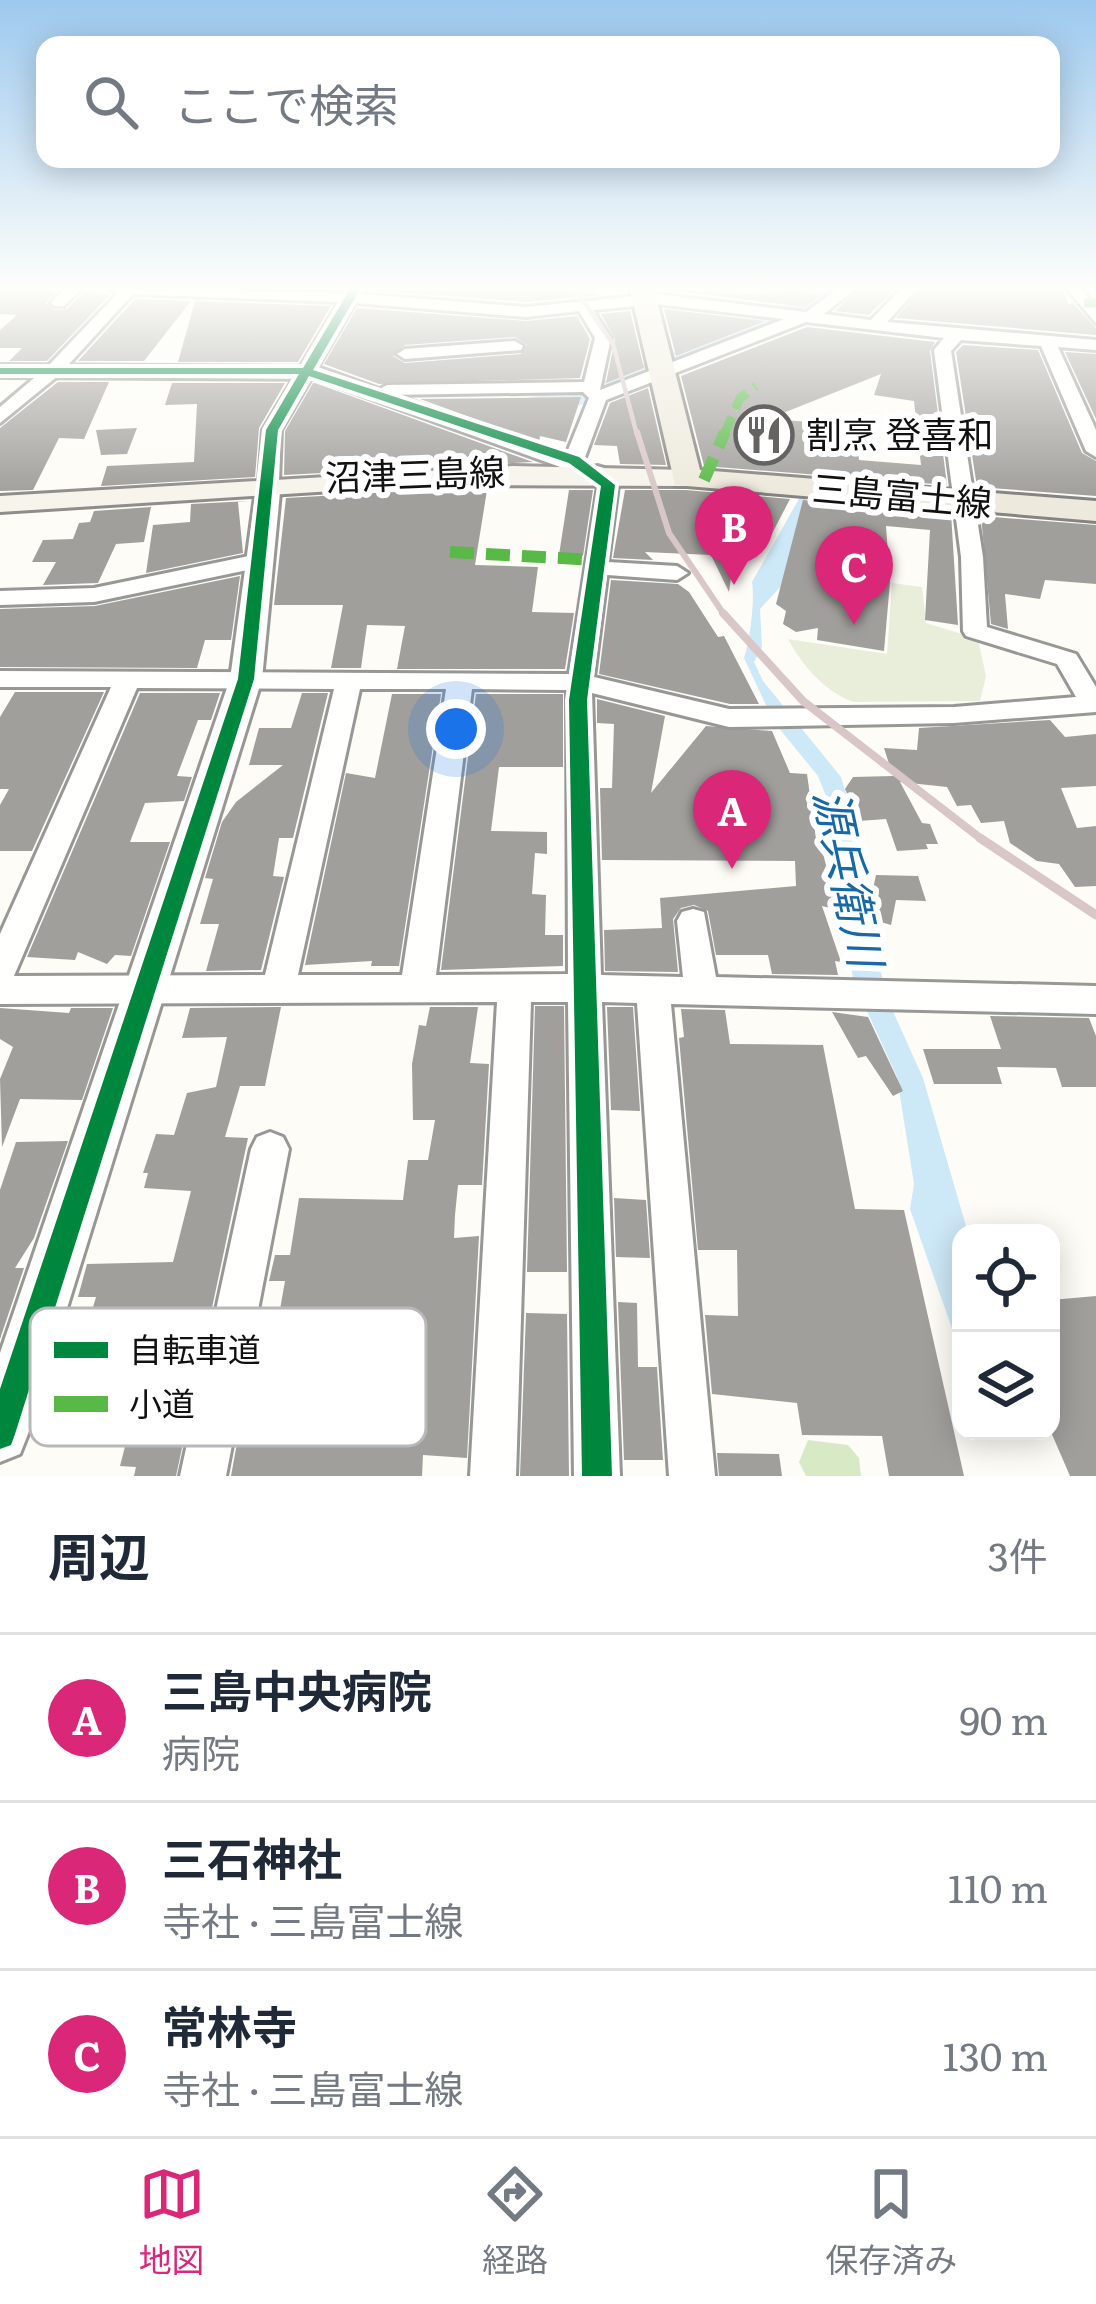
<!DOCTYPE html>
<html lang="ja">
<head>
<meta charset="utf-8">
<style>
	body { margin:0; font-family:Literata,"Noto Sans JP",serif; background:#f6f6f7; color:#1f2937 }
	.controls { position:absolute; right:36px; bottom:36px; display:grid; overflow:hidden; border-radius:24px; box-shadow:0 6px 30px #0003 }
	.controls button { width:108px; height:108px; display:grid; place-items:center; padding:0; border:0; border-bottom:3px solid #e0e1e3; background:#fff; color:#1f2937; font:60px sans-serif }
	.you { position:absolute; left:456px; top:729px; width:42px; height:42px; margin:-30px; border:9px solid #fff; border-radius:50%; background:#1a73e8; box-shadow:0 0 0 18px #1a73e833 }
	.badge { display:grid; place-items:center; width:78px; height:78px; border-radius:50%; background:#db2777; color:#fff; font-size:39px; font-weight:700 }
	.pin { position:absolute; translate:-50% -99px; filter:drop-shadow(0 3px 6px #0008) }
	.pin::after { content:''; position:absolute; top:63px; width:42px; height:36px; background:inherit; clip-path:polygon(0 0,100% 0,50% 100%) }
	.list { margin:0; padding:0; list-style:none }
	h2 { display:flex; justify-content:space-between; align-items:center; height:156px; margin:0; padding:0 48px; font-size:51px }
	h2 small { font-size:39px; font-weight:400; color:#747a83 }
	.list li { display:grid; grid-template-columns:78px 1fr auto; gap:36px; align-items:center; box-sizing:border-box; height:168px; padding:0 48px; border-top:3px solid #e0e1e3 }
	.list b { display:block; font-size:45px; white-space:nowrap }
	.list p { margin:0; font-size:39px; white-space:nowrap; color:#747a83 }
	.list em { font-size:39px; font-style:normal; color:#747a83 }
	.icon { flex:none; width:66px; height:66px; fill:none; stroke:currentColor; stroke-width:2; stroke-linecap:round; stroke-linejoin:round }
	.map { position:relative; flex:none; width:1096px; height:1476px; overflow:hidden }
	.search { position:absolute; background:#fff; box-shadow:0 6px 30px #0003; left:36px; right:36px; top:36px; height:132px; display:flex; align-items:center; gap:30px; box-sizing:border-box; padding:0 42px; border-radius:24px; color:#747a83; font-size:45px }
	.sheet { height:660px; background:#fff }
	nav { display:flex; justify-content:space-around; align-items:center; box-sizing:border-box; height:168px; border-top:3px solid #e0e1e3; background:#fff; font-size:33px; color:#747a83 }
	nav a { display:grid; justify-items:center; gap:6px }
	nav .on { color:#db2777 }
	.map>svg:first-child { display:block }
	.forest { fill:#d8eac5 }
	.cemetery { fill:#e9eedb }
	.water { fill:#cde8f7 }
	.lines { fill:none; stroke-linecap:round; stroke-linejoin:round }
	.river { fill:#cde8f7; fill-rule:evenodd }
	.building { fill:#a19f9c; fill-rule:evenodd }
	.minor-casing { stroke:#979795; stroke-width:6 }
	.tertiary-casing { stroke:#979795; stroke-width:6 }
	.secondary-casing { stroke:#8e8d8b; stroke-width:6 }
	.primary-casing { stroke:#858482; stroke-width:6 }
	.minor { fill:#fffffe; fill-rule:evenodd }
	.tertiary { fill:#fffffe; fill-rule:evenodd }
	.secondary { fill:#f6f4eb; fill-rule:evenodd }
	.primary { fill:#ede9dc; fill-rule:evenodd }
	.rail-far3 { stroke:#d9c6c7; stroke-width:4.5 }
	.rail-far2 { stroke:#d9c6c7; stroke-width:6 }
	.rail-far1 { stroke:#d9c6c7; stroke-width:8 }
	.rail { stroke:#d9c6c7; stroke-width:9 }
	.quiet-far1 { stroke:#58b947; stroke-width:9; stroke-dasharray:20 9; stroke-linecap:butt }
	.quiet { stroke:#58b947; stroke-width:12; stroke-dasharray:24 12; stroke-linecap:butt }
	.cycleway-casing { stroke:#fff; stroke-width:8 }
	.cycleway { fill:#00873e; fill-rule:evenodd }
	.labels { text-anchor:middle; stroke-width:12; stroke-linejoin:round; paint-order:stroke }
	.far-poi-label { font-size:36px; fill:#111; stroke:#fff; text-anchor:start }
	.far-street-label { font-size:36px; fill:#111; stroke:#fff }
	.water-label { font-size:45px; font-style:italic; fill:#1768a6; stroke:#fff }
	.key { fill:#fff; stroke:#b8b8b8; stroke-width:3 }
	.key-label { font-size:33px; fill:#111 }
</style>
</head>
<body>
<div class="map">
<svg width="1096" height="1476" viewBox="0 0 1096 1476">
	<rect width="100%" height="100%" fill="#fdfcf7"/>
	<path class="forest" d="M808,1440l40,5 11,13 2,18h-55l-7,-14z"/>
	<path class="cemetery" d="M892,583l30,4 4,36 52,16 8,37 -6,25 -127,1c-29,-11 -51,-37 -65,-63l99,15z"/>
	<path class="water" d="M800,497l6,1 -24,87 -22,24 2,38 -8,15 9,19 78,96 19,64 14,108 17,58 32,71 45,155h-7v121l-51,-145 4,-25 -17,-107 -44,-97 -21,-169 -14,-35 -44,-54 -30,-64c6,-17 11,-58 8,-76z"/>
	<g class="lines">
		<path class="river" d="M824,289h29l-23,20 -215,89 -95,19 -15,-9 4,-6 87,-18z"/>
	</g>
	<path class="building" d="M0,289l58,1 -12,13 8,7 13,-1 18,-18 25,4 -63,66h-38l13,-13h-22v-18l17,-15 -17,-1z
		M565,289l38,6 -77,7 -160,-12z
		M659,289l90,5 47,-5 26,6 -17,12z
		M859,289h27l7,2 -24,24 -34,-4z
		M921,289h141l7,16 3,-3 24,26v7l-200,-17z
		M135,299l56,2 -47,60h-66z
		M195,301l136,5 -33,56h-120z
		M357,308l169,13 51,-5 13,23 -10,39 -201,6 -55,-20zM515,337l12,8 -6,9 -116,9 -12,-7 12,-11z
		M664,309l101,12 -89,35z
		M630,311l14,57 -38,15 9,-44 -14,-25z
		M807,327l128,15 -5,9 17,134 -243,-19 -23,-90zM881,374l-7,21 40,6 7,64 -62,-5 -3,-35 -88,-6z
		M963,345l75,5 44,103 14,8v35l-119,-9 -21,-135z
		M1065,352l31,2v65z
		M58,382h51l-25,57 -25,-1 -26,52 -33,1v-63z
		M172,383h113l-26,45 -4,49 -154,9 6,-20 87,-4 3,-58 -32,1z
		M313,383h2l218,79 -249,13 1,-44z
		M648,388l18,77 -46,-1 -3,-18 -23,-1 16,-42z
		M581,397l-15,45 -26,-6 -1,6 -119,-43z
		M137,428l-10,26 -26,1 -5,-25z
		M427,490h60l-12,75 63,2 -6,45 42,1 -9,56h-168l8,-43 -38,-1 -6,43h-30l12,-63h-69l12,-107z
		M569,490h24l-10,66 -24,-1z
		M625,490h61l104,9 -25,48 -29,-6 -7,51 -18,-37 -66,-3 8,8 -40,-2z
		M803,500l148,13 7,112 -33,-5 5,-90 -44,-4 4,56 -6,69 -67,-11 1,-12 -22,4 -13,-8 3,-13 -10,-7z
		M250,501l-12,1 5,51 -97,20 7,-48 37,-3 1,-18z
		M151,507l-7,35 -28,2 -18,39 -55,2 13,-23h-24l11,-22 30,-1 6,-16 11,-1 4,-11z
		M981,516l115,9v59l-51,-4 -5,19 -35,-5 3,35 -17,-5z
		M240,576l-9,64h-26l-8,28 -197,-1v-58l95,-3z
		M611,580l67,4 11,8 29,45 6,-1 35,68h-29l-131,-30z
		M15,692h89l-72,159h-32v-46l9,-16h-9v-72z
		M140,693h80l-9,27h-13l-21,56 15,1 -8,24 -39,2 -15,39h40l-39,114 -16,-1 -8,9 -29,-12 -3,8 -48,-3z
		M302,693h26l-35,145h-14l-6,38 11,1 -23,93 -55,1 13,-47h-19l13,-45 -8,-1 17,-56 14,-20 47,-37h-34l10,-37h32z
		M392,694h49l-42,272h-28l1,-5 -67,4 41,-192 29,5z
		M476,694h87v73h-64l-8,64 56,1v22l-12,-1 -3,41 14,1 -1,40h18v31l-122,4z
		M597,699l68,17 -14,77 55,-67 66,5 18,42 17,1 9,65 2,-4 20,75 -16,-4 19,56 -6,-1 3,14 -66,-1 -4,-19h-52l-8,-44 -14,-6 -13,3 -8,11 5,53 -73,-1 -1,-41 58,-2 -2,-30 136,-12 -1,-25 -193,-1 -2,-72h12l2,-64 -17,-1z
		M1050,720l15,17 31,-3v52l-35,2 16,40 19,-2v60l-21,1 -16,-23 -22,-3 -27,-18 -6,-22 -23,2 -10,-18 -14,1 -10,-19 -47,-5 22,41 8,1 8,20h-12l2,5 -31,2 -11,-32 -27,2 -14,-32 8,-12 40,-1 -9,-28 33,2 2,-22z
		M876,875l42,1 8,25 -30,-1 -5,25 -24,-7z
		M535,1006h29l3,266h-40z
		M281,1007l-16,79h-25l-15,51 23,1 -46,217h-6l-9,37h7l-18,84h-42l2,-9 -16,-1 38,-148 -31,-8 -17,58 -19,-1 12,26 -10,33 -49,-7 5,-15h-7l21,-67 21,1 12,-41h-18l9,-33 86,-2 18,-71 -47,-3 4,-15h-5l13,-39 18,1 13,-42 29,-6 11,-50 -45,1 8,-30z
		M430,1007h48l-8,56 19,1 -7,121h-24l-3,30 -1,23 25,-2 -12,222 -44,-3 -1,21h-191l8,-44 79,2 10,-78 -56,-1 13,-74h-16l6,-26h15l9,-57 104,2 5,-40h20l7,-40h-22l-1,-56 7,-39 7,1z
		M607,1007h26l7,104 -29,-1z
		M0,1008l69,5 2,-5h42l-31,92 -62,-1 -18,48 -2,-68 13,-32 -13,-8z
		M681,1009l44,1 5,34 93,1 32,164 49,1 60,266h-75l-7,-40 -80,-1 -5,-32 -85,-9 -7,-79 33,1 -1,-66h-39l-19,-212 5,-1z
		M832,1012l36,5 35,74 -10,5 -27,-40 -8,2z
		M990,1016l99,2 7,18v51h-34l-6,-19 -59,-1 5,17h-68l-11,-35h78z
		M68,1141l-34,97 -19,30h9l-24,71v-149l16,-48z
		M614,1198l32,2 4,58 -34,-1z
		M1096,1296v180h-26l-19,-44v-68h7l-7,-23v-41z
		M618,1302l19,1 1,64h19l6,93h-39z
		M526,1313l41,1 2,162h-49z
		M717,1453l62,1 3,22h-63z"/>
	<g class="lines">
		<g class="minor-casing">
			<path id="minor" d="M65,289h16l-17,17h-10l-3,-3z
				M109,289l236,4 17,-4 -2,5 166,13 130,-13 150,18 32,-23h17l-31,25 47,6 30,-31h16l-30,33 209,18v10l-38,-3 38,83v27l-10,-6 -45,-105 -80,-6 -10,11 32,206 4,70 89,27 20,33v25l-142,11 -225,4 -137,-34 9,282 82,2 -6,-56 5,-9 11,-3 11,3 12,65 380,9v28l-425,-10 44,472h-46l-32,-473 -35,-1 18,474h-46l-6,-474h-37l-15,474h-46l27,-474 -497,2v-70l111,-247h-111v-16l569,3 29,-188 -11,-14 10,-6 7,2 14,17 -10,77 69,4 11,7 -11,7 -70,-5 -13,102 135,32 225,-2 122,-10 -19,-33 -91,-28 -3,-5 -2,-74 -27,-207 10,-12 -138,-16 -200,78 -22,60 -10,6 -10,-6 25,-62 -6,-6 -196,3 -9,-5 9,-5 197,-3 11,-44 -16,-27 -53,6 -171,-14 -74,127 -2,52 -10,6 -10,-6 4,-52 76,-128 -206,-8 -74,81 -59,48v-16l47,-40 70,-73zM656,304l128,15 -184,71 11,-52 -18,-28zM137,688l197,1 -69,286 -251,1zM360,689h86l-44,286h-104zM472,689l95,1 1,284 -132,1z
				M1067,289h15l14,18v16z
				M515,341l8,5 -2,4 -116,9 -8,-5 8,-5z
				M259,554l8,2v10l-173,36 -94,3v-14l94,-3z
				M270,1132l13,5 6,12 -63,327h-46l71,-327 6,-12z"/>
		</g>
		<g class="tertiary-casing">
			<path id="tertiary" d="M0,365l318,2 291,105 -3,5h-18l-272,-98 -316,-2z
				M269,475l12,7 -19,197 -234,755 -8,20 -20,8v-109l230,-674 27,-197z"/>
		</g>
		<g class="secondary-casing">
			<path id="secondary" d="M513,466l173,4 13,8 -13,8 -259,-1 -427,27v-16z"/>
		</g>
		<g class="primary-casing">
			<path id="primary" d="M630,289h24l46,181 396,31v20l-421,-36z"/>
		</g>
		<use href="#minor" class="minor"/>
		<use href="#tertiary" class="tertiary"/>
		<use href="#secondary" class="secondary"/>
		<use href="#primary" class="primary"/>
		<path class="rail-far3" d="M575,289l38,55 24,91"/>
		<path class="rail-far2" d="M637,432l32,101 56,83"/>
		<path class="rail-far1" d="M723,613l80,88 181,140"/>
		<path class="rail" d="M980,838l116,77"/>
		<path class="quiet-far1" d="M1084,303h12
			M724,435l16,-37 16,-12"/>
		<path class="quiet" d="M704,480l21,-48
			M450,552l147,8"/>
		<g class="cycleway-casing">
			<path id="cycleway" d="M350,289h10l-47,81 266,87 36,28 -28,215 25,776h-30l-13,-776 32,-214 -32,-23 -260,-87 -31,54 -24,249 -239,755 -4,11 -11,4v-60l238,-710 28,-249 33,-56h-299v-6h303z"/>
		</g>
		<use href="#cycleway" class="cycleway"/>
	</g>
	<linearGradient id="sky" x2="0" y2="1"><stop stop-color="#9dc9ee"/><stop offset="0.58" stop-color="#fefefb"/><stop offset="1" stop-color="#fefefb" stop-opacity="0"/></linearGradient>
	<rect width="1096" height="496" fill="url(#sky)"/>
	<defs>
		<g id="restaurant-ring" transform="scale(3)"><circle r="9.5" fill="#fff" stroke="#646362" stroke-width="1.5"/><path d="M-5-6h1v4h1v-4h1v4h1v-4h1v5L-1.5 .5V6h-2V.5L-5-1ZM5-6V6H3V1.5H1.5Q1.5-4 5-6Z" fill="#646362"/></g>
	</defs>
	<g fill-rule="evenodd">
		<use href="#restaurant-ring" x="764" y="435"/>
	</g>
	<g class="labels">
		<g class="far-poi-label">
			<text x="806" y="448">割烹 登喜和</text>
		</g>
		<g class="far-street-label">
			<text transform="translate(415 475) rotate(-2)" y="13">沼津三島線</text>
			<text transform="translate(902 496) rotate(5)" y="13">三島富士線</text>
		</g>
		<g class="water-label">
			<text transform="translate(848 878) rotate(78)" y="16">源兵衛川</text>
		</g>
	</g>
	<rect x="30" y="1308" width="396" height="138" rx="18" class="key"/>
	<rect x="54" y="1342" width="54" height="16" fill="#00873e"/>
	<rect x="54" y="1396" width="54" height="16" fill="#58b947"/>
	<g class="key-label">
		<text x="129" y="1362">自転車道</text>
		<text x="129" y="1416">小道</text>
	</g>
</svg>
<div class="controls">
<button><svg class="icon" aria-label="locate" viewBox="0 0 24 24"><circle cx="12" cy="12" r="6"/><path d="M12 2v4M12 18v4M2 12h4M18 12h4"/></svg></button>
<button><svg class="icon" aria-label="layers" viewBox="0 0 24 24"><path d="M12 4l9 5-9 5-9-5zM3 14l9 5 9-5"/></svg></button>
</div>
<div class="you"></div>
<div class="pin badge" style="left:732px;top:869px">A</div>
<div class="pin badge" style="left:734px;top:585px">B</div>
<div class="pin badge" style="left:854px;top:625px">C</div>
<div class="search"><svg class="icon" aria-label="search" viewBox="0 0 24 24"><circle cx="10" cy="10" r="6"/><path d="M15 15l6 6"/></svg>ここで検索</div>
</div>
<section class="sheet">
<h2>周辺<small>3件</small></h2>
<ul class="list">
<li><span class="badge">A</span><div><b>三島中央病院</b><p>病院</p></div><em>90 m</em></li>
<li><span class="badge">B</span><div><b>三石神社</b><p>寺社 · 三島富士線</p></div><em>110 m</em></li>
<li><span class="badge">C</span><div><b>常林寺</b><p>寺社 · 三島富士線</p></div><em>130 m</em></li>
</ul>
</section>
<nav>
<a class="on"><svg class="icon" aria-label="map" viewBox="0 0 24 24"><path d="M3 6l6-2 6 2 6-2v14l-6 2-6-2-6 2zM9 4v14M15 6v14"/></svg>地図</a>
<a><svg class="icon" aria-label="directions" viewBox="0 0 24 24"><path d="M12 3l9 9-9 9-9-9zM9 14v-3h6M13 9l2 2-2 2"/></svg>経路</a>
<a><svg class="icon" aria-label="saved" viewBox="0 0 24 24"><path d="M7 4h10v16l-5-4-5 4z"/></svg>保存済み</a>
</nav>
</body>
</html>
